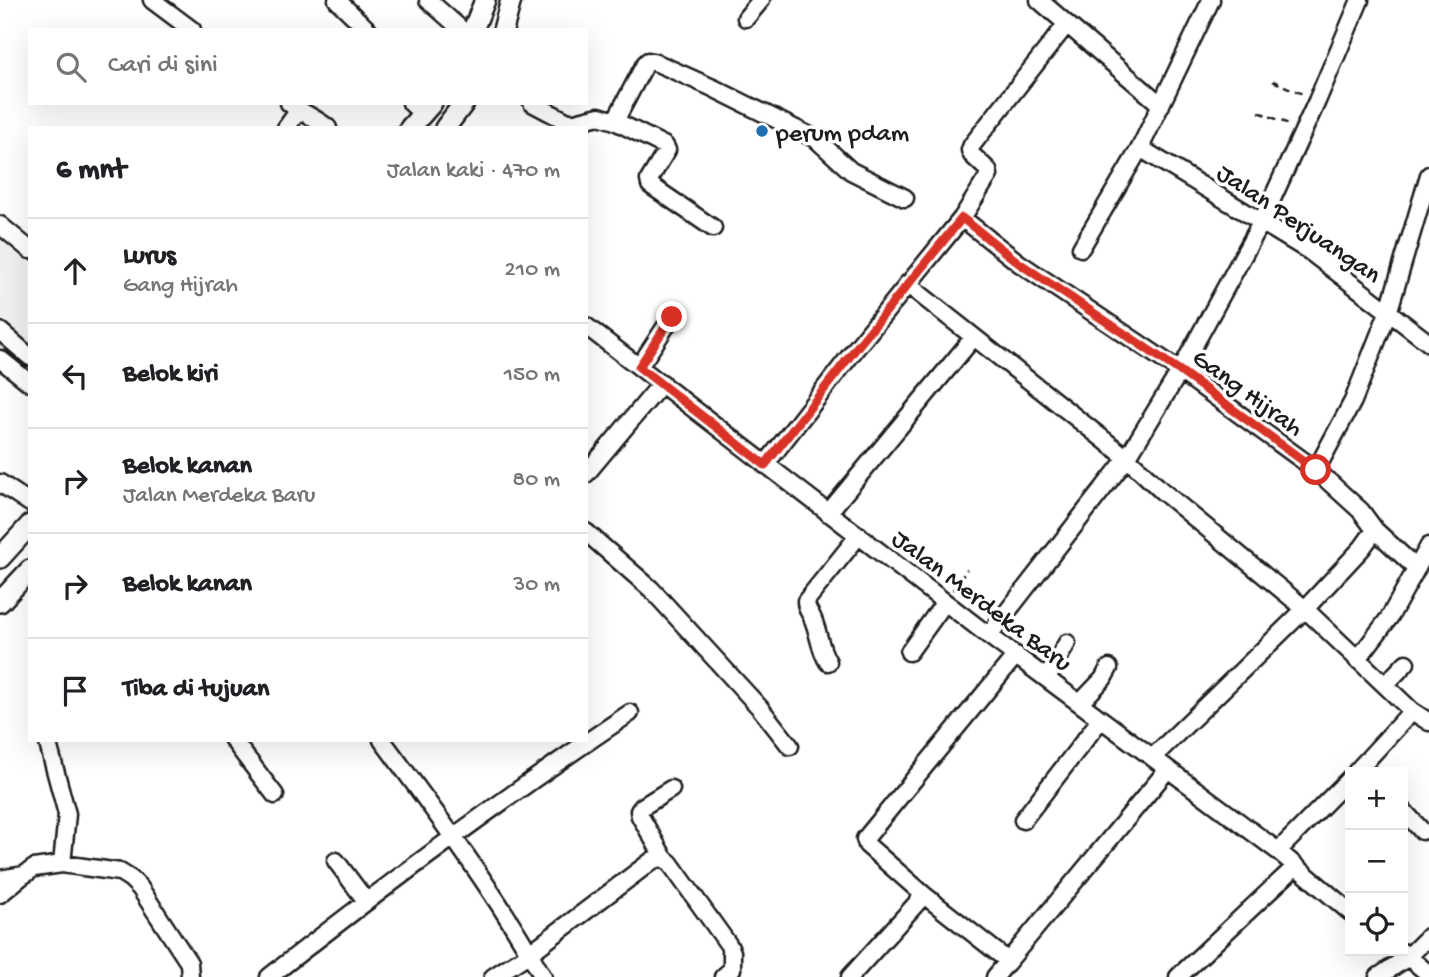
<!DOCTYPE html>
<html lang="id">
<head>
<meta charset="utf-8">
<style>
	body { margin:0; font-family:"Gochi Hand",sans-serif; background:#f6f6f6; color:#202124 }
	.controls { position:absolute; right:21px; bottom:21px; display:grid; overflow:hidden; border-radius:0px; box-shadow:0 7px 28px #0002 }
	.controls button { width:63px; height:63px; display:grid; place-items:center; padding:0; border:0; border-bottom:2px solid #e0e0e0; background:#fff; color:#202124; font:35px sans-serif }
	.stop { position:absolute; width:21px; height:21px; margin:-16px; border:5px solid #d93025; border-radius:50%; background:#fff }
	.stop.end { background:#d93025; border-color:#fff; box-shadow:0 2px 7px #0008 }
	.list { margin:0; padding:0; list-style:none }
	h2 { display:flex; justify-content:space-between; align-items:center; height:91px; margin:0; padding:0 28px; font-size:30px }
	h2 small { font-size:23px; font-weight:400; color:#757577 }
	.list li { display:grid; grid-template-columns:46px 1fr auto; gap:21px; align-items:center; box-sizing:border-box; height:105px; padding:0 28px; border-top:2px solid #e0e0e0 }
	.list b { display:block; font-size:26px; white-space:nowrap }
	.list p { margin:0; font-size:23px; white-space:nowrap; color:#757577 }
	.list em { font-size:23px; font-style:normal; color:#757577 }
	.icon { flex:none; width:38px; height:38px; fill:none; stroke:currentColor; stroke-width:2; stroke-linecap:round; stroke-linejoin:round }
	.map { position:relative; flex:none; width:1429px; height:977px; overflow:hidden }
	.search { position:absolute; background:#fff; box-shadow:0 7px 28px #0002; left:28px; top:28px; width:560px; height:77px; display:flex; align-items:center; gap:18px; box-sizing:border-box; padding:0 24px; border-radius:0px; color:#757577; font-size:26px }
	.panel { position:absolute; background:#fff; box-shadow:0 7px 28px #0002; left:28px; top:126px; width:560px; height:616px; border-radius:0px }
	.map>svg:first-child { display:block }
	.built { fill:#f0f0f0 }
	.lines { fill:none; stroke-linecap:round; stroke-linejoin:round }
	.minor-casing { stroke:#1c1c1c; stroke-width:21 }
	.major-casing { stroke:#1c1c1c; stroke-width:24 }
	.path { stroke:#1c1c1c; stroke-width:2.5; stroke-dasharray:7 5; stroke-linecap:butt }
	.minor { stroke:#fff; stroke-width:16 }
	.major { stroke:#fff; stroke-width:19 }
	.route { stroke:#d93025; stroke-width:9 }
	.poi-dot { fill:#1f6fb2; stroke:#fff; stroke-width:2.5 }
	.labels { text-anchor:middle; stroke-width:7; stroke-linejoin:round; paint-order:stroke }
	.poi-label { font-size:26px; fill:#1c1c1c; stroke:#fff; text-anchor:start }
	.street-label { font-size:26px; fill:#1c1c1c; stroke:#fff }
</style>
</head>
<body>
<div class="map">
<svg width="1429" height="977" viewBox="0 0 1429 977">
	<rect width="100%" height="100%" fill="#fff"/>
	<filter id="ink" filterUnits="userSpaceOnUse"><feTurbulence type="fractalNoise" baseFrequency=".0143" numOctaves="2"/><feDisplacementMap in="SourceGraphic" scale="14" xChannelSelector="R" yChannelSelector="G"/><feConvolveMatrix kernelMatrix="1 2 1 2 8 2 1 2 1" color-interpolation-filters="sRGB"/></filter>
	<g filter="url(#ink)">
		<path class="built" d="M0,234l30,24v116l-30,-23z"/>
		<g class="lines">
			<g class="minor-casing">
				<path id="minor" d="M152,0l40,30
					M337,0l31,30
					M428,0l34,30
					M1039,0l122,105
					M746,18l15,-18
					M289,103c13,10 27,15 39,25
					M411,103l12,11
					M532,103l36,19h7l24,-6 16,5 50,25 2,4 -18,30 1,5 63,43
					M615,121l30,-57 3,-3 9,2 56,25 103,51 35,32 54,27
					M286,128l13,-18
					M1140,148l169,103 120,92
					M962,218l57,45 161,108 136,99 45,41 14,19 41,38
					M0,225l30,25
					M1081,248l59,-100 71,-148
					M907,284l220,174 35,33 143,118 107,102 17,11
					M586,326l394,303 298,222 72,61
					M0,331l30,26
					M0,359l30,24
					M639,367l33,-50
					M765,465l92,-118 105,-129 27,-43 -1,-5 -16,-15 -2,-5 2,-5 94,-120
					M1316,470l37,-69 36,-91 40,-135
					M586,474l76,-91
					M0,483l30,20
					M828,513l145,-175
					M586,532l65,57 109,119 30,38
					M989,635l138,-177 53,-87 81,-148 56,-122 43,-101
					M909,652l36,-50
					M1357,660l32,-42 40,-72
					M828,662c-9,-14 -9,-30 -16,-45 -3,-6 -6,-8 -6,-16l53,-66
					M1047,678l20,-35
					M1385,685l21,-22
					M1080,703l23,-24 6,-11
					M47,740l20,74 -5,50
					M233,740l42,55
					M382,740c57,77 115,154 161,237
					M1153,757l152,-148 57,-61 13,-18
					M1356,772l56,-61
					M671,789l-29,18 -3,4 1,5 24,42 6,5 58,81 4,8v17l-9,8
					M1403,810l19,21
					M1023,820l78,-101
					M1278,851l72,-73
					M336,861l30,40
					M0,879l24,-4 10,-7 28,-4 58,8 11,7 9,9 49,75 1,14
					M0,894l22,-18
					M1402,952l27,22
					M1007,960l-83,-65 -57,-50 -2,-6 151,-184
					M269,977c117,-92 237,-181 361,-264
					M493,977l37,-24 123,-93 11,-2
					M850,977l74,-82
					M995,977l173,-208
					M1178,977l117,-110
					M1378,977l30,-20 21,-21"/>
			</g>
			<g class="major-casing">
				<path id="major" d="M473,30l12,-30
					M503,30l8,-30
					M410,128l22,-25
					M445,128l19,-25
					M0,558l30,-33
					M0,602l30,-32"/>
			</g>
			<path class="path" d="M1273,81l32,14
				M1259,112l32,13
				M953,590l14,-21"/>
			<use href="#minor" class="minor"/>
			<use href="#major" class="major"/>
		</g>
	</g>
	<g class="lines" filter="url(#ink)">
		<path class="route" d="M672,317l-33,50 126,98 92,-118 105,-129 57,45 161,108 136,99"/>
	</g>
	<circle class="poi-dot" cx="762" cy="131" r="7"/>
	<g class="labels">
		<g class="poi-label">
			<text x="776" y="140">perum pdam</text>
		</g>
		<g class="street-label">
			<text transform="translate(1300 222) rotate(34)" y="9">Jalan Perjuangan</text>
			<text transform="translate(1249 391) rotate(36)" y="9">Gang Hijrah</text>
			<text transform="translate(983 599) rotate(37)" y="9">Jalan Merdeka Baru</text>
		</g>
	</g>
</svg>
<div class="controls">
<button>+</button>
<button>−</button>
<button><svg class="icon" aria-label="locate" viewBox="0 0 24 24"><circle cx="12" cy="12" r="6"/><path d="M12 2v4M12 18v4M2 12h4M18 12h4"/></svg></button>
</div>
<div class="stop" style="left:1316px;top:470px"></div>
<div class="stop end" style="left:672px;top:317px"></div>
<div class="search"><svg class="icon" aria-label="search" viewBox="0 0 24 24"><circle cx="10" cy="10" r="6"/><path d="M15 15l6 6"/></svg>Cari di sini</div>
<section class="panel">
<h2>6 mnt<small>Jalan kaki · 470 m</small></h2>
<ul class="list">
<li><svg class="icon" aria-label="ahead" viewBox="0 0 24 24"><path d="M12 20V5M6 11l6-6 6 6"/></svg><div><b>Lurus</b><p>Gang Hijrah</p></div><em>210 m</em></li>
<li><svg class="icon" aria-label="left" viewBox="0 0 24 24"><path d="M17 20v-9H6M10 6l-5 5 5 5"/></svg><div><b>Belok kiri</b></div><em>150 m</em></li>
<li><svg class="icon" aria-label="right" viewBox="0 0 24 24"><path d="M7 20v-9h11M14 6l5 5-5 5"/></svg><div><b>Belok kanan</b><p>Jalan Merdeka Baru</p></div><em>80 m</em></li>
<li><svg class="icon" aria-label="right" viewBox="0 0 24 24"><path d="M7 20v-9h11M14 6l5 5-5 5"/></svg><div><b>Belok kanan</b></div><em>30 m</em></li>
<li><svg class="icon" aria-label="arrive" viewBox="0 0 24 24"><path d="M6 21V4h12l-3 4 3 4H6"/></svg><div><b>Tiba di tujuan</b></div></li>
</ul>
</section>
</div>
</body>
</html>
